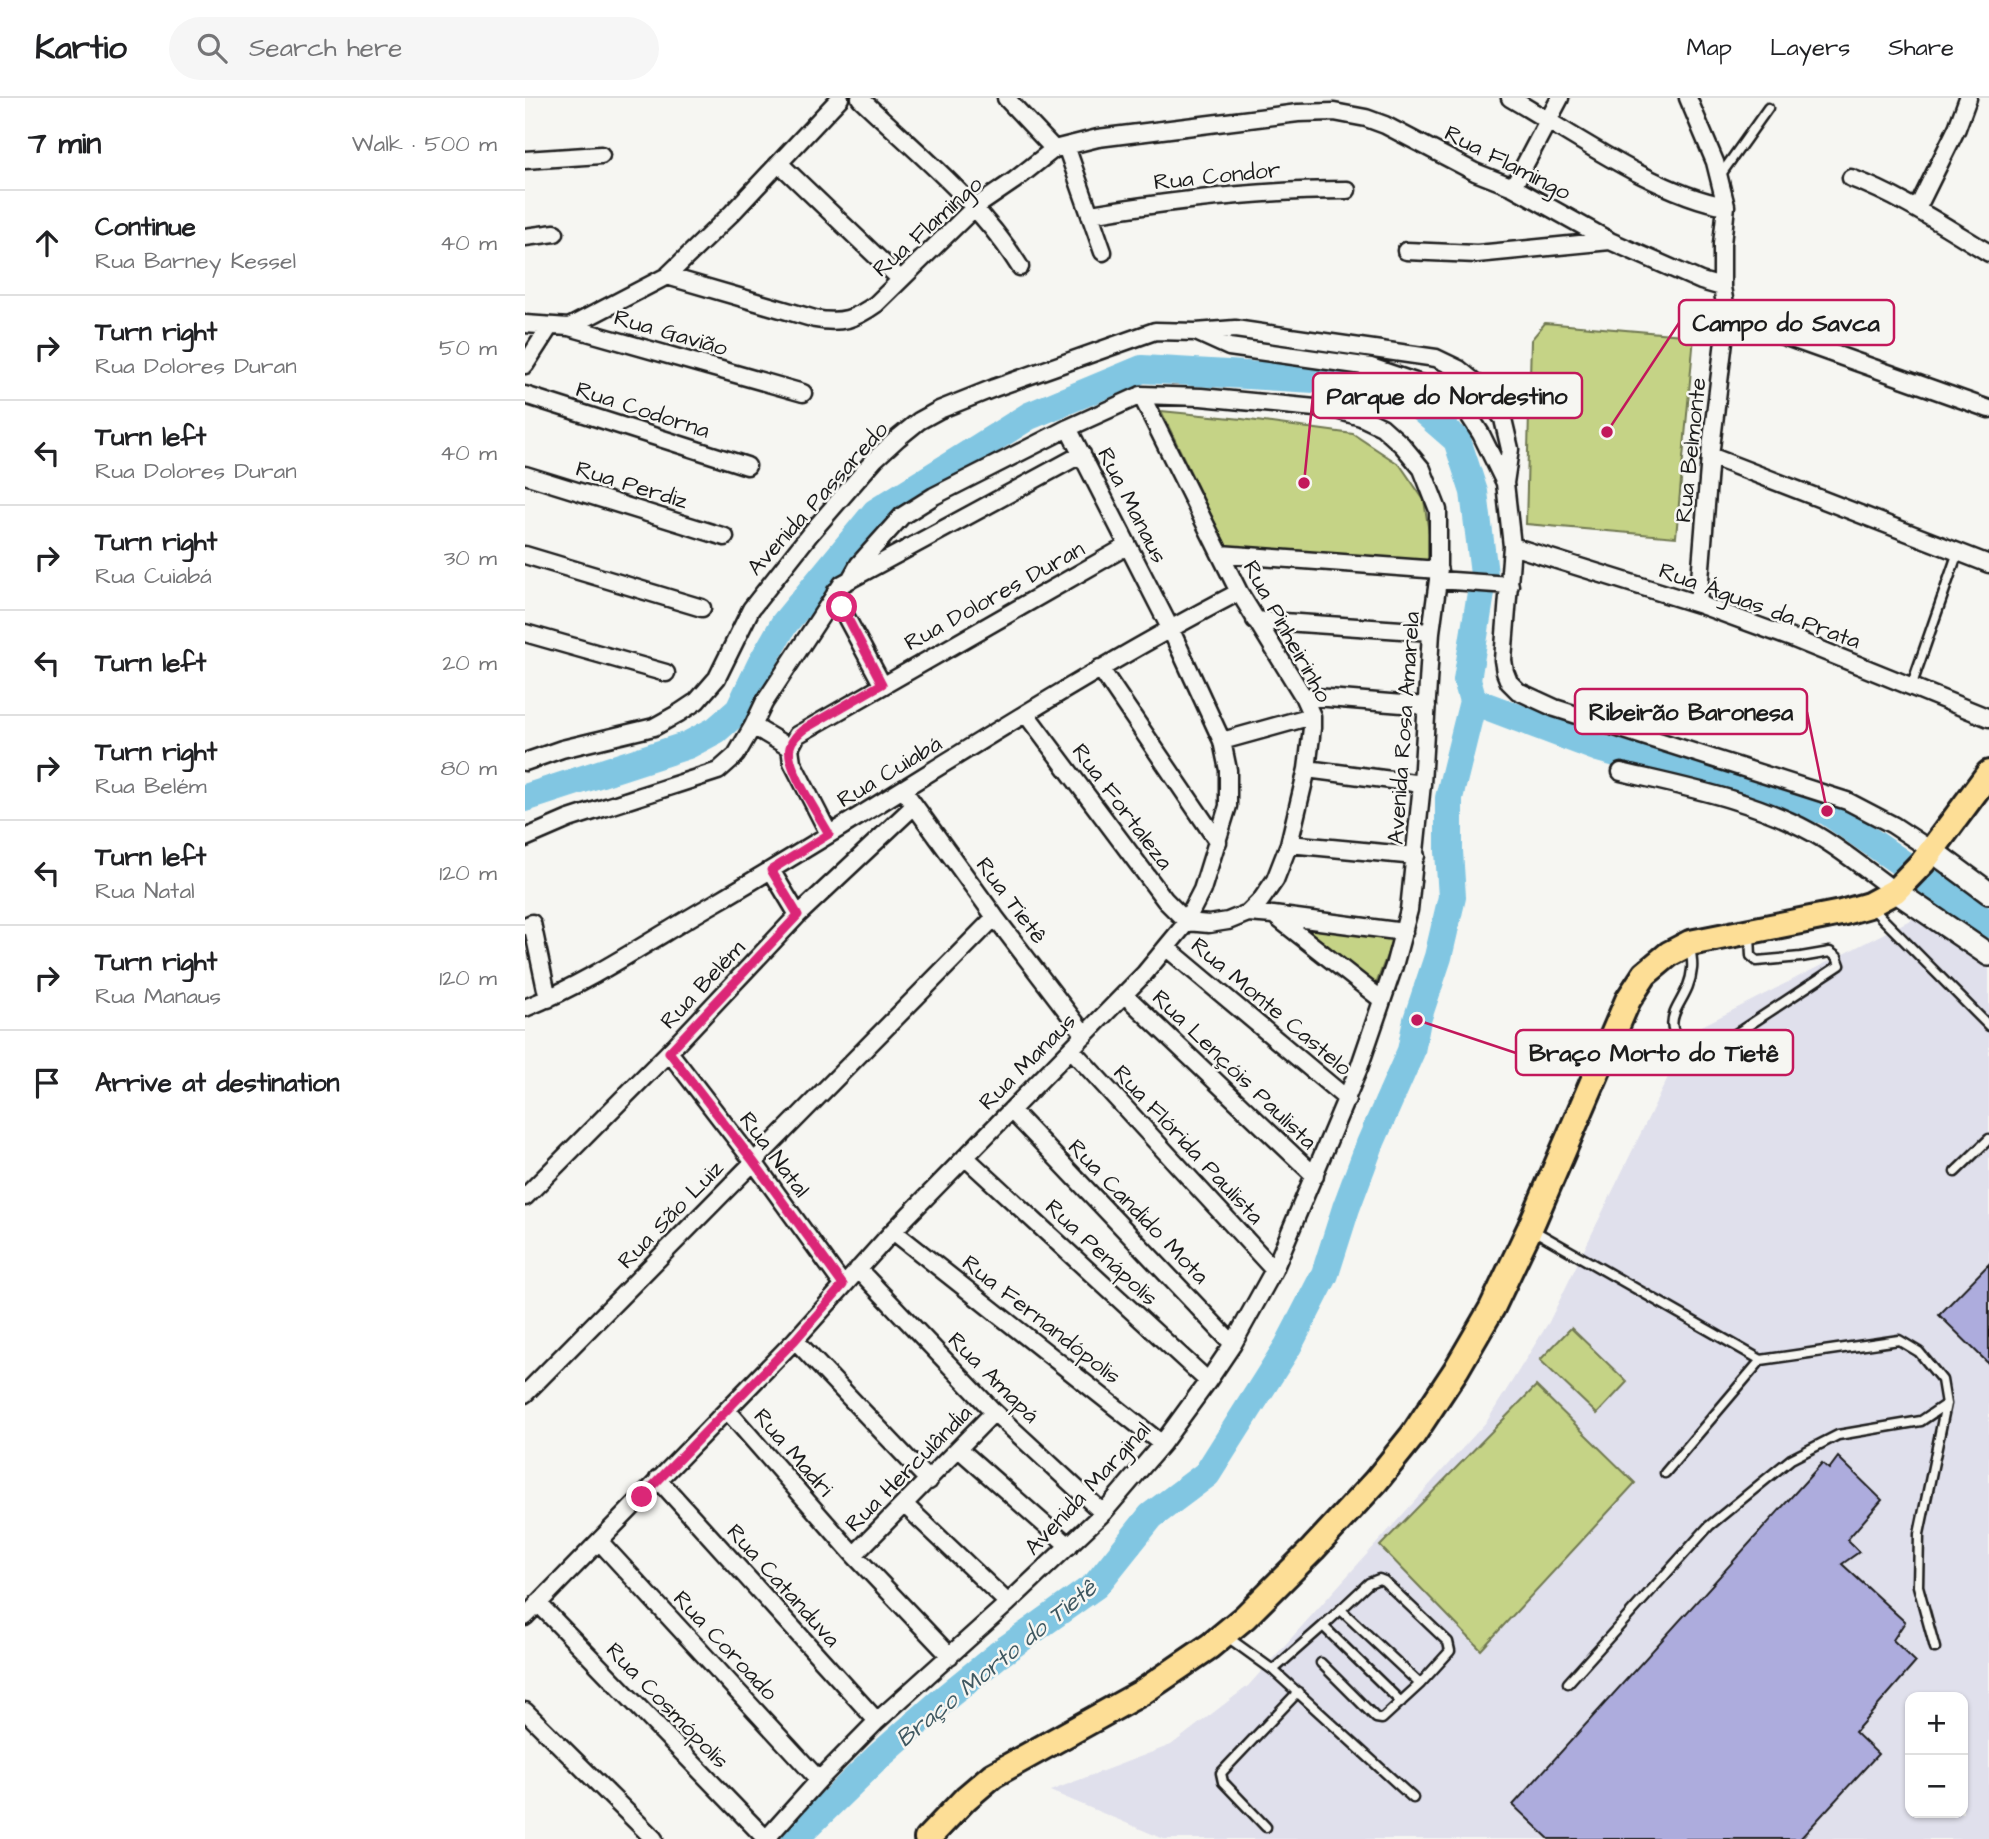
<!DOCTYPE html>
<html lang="en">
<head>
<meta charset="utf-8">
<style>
	body { margin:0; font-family:"Architects Daughter",sans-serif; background:#f6f6f6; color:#202124 }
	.controls { position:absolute; right:21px; bottom:21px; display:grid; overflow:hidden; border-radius:14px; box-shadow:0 2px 5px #0004 }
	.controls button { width:63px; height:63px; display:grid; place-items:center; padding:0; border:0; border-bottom:2px solid #e0e0e0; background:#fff; color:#202124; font:35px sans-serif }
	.stop { position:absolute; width:21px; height:21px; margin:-16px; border:5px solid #db2777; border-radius:50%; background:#fff }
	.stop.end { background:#db2777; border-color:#fff; box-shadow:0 2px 7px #0008 }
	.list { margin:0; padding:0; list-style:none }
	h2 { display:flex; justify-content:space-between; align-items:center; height:91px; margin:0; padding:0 28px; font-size:30px }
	h2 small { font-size:23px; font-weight:400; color:#757577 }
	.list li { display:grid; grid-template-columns:46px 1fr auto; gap:21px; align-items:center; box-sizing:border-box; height:105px; padding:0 28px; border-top:2px solid #e0e0e0 }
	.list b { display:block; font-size:26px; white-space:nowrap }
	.list p { margin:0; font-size:23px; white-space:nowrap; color:#757577 }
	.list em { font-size:23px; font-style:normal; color:#757577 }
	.icon { flex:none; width:38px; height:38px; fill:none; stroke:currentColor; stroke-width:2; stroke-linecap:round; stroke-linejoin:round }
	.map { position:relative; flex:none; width:1464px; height:1741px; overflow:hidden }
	header { display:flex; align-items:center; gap:42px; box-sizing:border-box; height:98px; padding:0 35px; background:#fff; border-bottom:2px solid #e0e0e0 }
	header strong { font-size:33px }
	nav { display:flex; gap:38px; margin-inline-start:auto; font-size:24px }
	.search { width:490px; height:63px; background:#f6f6f6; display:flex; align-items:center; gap:18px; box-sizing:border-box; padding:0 24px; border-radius:38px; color:#757577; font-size:26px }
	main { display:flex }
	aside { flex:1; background:#fff }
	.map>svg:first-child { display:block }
	.built { fill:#e0e0ec; fill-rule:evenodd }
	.green { fill:#c5d386; stroke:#707851; stroke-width:2 }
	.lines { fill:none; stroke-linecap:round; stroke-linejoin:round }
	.river { stroke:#81c6e2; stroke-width:28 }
	.building { fill:#adacdd; stroke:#1c1c1c; stroke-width:2 }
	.lane-casing { stroke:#1c1c1c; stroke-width:13 }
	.street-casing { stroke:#1c1c1c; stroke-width:21 }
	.secondary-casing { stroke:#1c1c1c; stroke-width:26 }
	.primary-casing { stroke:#1c1c1c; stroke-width:30 }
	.lane { stroke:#f6f6f2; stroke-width:8 }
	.street { stroke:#f6f6f2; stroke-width:16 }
	.secondary { stroke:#f6f6f2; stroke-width:21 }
	.primary { stroke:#fdde96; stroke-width:24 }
	.route { stroke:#db2777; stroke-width:9 }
	.labels { text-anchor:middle; stroke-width:5; stroke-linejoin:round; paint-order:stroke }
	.street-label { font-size:23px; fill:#1c1c1c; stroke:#f6f6f2 }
	.water-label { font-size:24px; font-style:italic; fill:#3f5861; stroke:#f6f6f2 }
	.leader { fill:none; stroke:#c2185b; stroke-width:2.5 }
	.callout-dot { fill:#c2185b; stroke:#f6f6f2; stroke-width:2.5 }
	.callout { fill:#f6f6f2; stroke:#c2185b; stroke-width:2.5 }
	.callout-label { font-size:24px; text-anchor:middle; font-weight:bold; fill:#1c1c1c }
</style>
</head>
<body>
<header>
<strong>Kartio</strong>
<div class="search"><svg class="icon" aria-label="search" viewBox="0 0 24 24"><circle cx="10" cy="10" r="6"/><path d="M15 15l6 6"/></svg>Search here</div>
<nav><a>Map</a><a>Layers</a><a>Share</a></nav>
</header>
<main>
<aside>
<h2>7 min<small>Walk · 500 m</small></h2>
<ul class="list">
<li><svg class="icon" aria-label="ahead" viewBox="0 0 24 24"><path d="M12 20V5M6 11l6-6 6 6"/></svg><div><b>Continue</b><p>Rua Barney Kessel</p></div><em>40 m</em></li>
<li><svg class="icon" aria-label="right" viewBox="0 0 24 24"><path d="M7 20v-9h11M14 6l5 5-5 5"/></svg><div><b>Turn right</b><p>Rua Dolores Duran</p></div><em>50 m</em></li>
<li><svg class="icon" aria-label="left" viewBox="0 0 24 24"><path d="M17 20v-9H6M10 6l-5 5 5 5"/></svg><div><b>Turn left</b><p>Rua Dolores Duran</p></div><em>40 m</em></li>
<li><svg class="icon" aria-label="right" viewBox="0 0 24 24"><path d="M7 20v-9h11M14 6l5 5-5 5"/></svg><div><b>Turn right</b><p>Rua Cuiabá</p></div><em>30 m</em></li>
<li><svg class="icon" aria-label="left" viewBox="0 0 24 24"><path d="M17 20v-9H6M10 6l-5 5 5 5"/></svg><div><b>Turn left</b></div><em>20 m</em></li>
<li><svg class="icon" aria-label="right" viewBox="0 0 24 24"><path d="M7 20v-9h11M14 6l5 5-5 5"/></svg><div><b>Turn right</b><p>Rua Belém</p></div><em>80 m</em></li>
<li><svg class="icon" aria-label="left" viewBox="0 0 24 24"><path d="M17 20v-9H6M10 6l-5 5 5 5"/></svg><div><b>Turn left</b><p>Rua Natal</p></div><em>120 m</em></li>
<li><svg class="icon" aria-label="right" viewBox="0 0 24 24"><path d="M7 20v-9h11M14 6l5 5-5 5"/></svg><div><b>Turn right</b><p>Rua Manaus</p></div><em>120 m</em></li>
<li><svg class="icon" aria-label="arrive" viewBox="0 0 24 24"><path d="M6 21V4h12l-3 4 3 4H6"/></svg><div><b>Arrive at destination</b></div></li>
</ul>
</aside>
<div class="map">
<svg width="1464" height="1741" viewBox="0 0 1464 1741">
	<rect width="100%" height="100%" fill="#f6f6f2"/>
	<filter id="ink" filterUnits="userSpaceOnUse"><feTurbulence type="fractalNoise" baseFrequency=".0143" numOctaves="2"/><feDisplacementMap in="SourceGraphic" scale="14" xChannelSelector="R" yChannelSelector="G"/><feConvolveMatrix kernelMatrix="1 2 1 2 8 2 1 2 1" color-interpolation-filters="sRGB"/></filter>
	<g filter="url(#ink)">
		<path class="built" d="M1393,818l71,49v874h-825l-114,-48 121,-46 77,-59 239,-265 62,-99 141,-290zM1385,1599h53v116h-53z"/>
		<path class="green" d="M1020,225l149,13 -18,201 -150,-13 5,-184z
			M636,313l81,8 111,15 47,31 24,35 7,46 -2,16 -203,-16z
			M763,822l105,19 -18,48z
			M1046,1230l56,54 -30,32 -57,-54z
			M1011,1288l99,97 -154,167 -101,-104z"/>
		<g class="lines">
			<path class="river" d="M948,603l125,47 229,63 162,113
				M0,700l163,-53 28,-15 23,-20 21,-44 24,-42 92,-112 153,-96 113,-47 224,13 52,24 39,34 17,52 10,82 -17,106 6,21 -24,97v53l3,46 -14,60 -21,63 -6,31 -41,93 -24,64 -21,66 -37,72 -81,128 -56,42 -55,69 -98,70 -54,44 -67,59 -83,81"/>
		</g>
		<path class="building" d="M1464,1166v100l-50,-49z
			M1313,1359l44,43 -35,40 12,12 -17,12 63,58 -12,18 23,22 -61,70 23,22 -78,85h-251l-36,-34 309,-342 7,6z"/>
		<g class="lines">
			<g class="lane-casing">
				<path id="lane" d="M1194,79l49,-69
					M1386,589l47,-135
					M1346,809l118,119
					M1165,848c1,7 3,16 2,23 -3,38 -42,48 -1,85l16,-3 24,-14 109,-72 -3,-8 -7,-5 -29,5 -44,4 -6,-5 -1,-20
					M1430,1074l34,-33
					M1008,1132l228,130 138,-20 20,12 23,28 4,24 -27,130 -1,52 17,62
					M1140,1375l96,-113
					M816,1512l79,74
					M701,1538l47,34 50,-44 78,76
					M796,1565l55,55 6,1 38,-35 30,-33 -2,-9 -64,-61 -5,-2 -10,4 -46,43
					M748,1572l140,128
					M1043,1585l141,-157 82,-67 47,-24 83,-14 25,-17
					M741,1729l-43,-45 -2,-9 77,-81"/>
			</g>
			<g class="street-casing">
				<path id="street" d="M335,0c55,53 120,104 160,169
					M481,0l48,51
					M985,0c61,35 148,97 216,108
					M1163,0l27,64 11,44 -4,38v43l5,29 -17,140 -12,148
					M541,48l37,106
					M0,62l76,-5
					M254,65l121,116
					M1326,80c49,18 93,48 138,75
					M988,89l47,-89
					M1392,111l40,-81 11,-30
					M566,116c86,-14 170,-24 256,-24
					M0,139l30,-4
					M881,153l71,3 133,-13
					M142,178l148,43c26,5 40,0 61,-15l98,-96 41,-28 39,-31 44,-11 200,-25 36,-1 32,6 19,7 90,47 38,15 97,54 91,40 21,6
					M1202,218l262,93
					M0,226l44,3 234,66
					M44,229l98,-51 65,-63 108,-115
					M671,234l33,15 142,20 74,25 16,11 20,31 24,49
					M0,267l25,-39
					M0,297l222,71
					M1185,358l279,108
					M0,377l200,62
					M987,448l186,58 96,35 195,79
					M695,456l219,16
					M0,457l177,53
					M913,482l72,5
					M311,493l9,24 37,69
					M730,522l176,12
					M0,535l141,40
					M575,570l118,174
					M778,598l124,10
					M501,616l139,186 22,22 22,2 19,-3 20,-8 13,-13 14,-20 14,-36 18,-75 5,-41v-12l-9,-20 -64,-104 -98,-197
					M697,643l90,-25
					M265,650l-37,-22 11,-23 78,-119 240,-130
					M0,664l37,-13 92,-22 25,-14 18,-12 20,-23 34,-69 59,-75 65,-75 23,-21 21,-17 20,-11 55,-22 161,-57 41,1 39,-3 201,29 23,11 23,19 21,31 7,30 -5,34 7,63 -9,114 2,12 4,10 9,9 37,17 292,93 46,24 38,25
					M782,671l115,15
					M1096,674c64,15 132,28 190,60 30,16 57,40 84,59
					M384,700l86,119 90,118
					M304,736l-37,-72 -2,-14 7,-13 330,-189
					M0,740l44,-19 149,-48 18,-16 17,-29
					M764,746l127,12
					M246,772l27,45
					M723,815l25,2 131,17
					M750,818l107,84
					M0,828l7,-3 16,76
					M642,850l180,151
					M600,897l190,181
					M0,910c67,-27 127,-69 190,-105 175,-102 343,-217 524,-311
					M546,951l203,221
					M144,954l84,109 90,124
					M486,1012l222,234
					M440,1059l243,224
					M0,1099l144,-145 129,-137 116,-109
					M368,1133l269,213
					M333,1171l136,143 109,101
					M270,1242l134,141
					M0,1296l470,-477
					M202,1312l127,145 96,101
					M434,1351l110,97
					M133,1381l219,242
					M380,1407l103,98
					M75,1444l219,238
					M329,1457l140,-143
					M13,1505l228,236
					M0,1519l270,-277 98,-109 252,-258 38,-46 19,-37 26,-84v-36l-6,-29 -52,-113 -102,-200
					M0,1613l129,128
					M241,1741l53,-59 58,-59 131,-118 95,-90 59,-69 46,-63 25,-37 41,-74 85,-202 35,-102 15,-56 13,-126 9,-152 7,-52v-70l-16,-41 -20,-24 -20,-18 -21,-10 -25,-7 -135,-13 -60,-2 -73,33 -134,68 -32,20 -43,48 -8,14"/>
			</g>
			<g class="secondary-casing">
				<path id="secondary" d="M1406,752l58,43
					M1370,793l94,64"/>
			</g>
			<g class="primary-casing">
				<path id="primary" d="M402,1741l39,-41 27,-23 148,-82 69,-47 35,-29 68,-68 63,-68 37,-46 43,-65 36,-62 38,-80 98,-228 17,-26 24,-20 21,-11 151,-30 28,-8 26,-14 28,-29 66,-89"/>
			</g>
			<use href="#lane" class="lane"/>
			<use href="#street" class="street"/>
			<use href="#secondary" class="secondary"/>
			<use href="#primary" class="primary"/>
		</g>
	</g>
	<g class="lines" filter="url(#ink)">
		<path class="route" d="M117,1399l153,-157 48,-55 -90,-124 -84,-109 129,-137 -27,-45 58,-36c-10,-19 -44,-67 -39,-87 2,-8 8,-13 14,-18l78,-45 -40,-77"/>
	</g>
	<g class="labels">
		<g class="street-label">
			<text transform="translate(983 64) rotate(27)" y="8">Rua Flamingo</text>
			<text transform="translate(692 77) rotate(-6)" y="8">Rua Condor</text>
			<text transform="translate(402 128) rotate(-42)" y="8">Rua Flamingo</text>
			<text transform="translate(146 234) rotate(16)" y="8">Rua Gavião</text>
			<text transform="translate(118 311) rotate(18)" y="8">Rua Codorna</text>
			<text transform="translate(1165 352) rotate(-84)" y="8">Rua Belmonte</text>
			<text transform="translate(107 386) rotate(17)" y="8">Rua Perdiz</text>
			<text transform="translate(292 400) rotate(-48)" y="8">Avenida Passaredo</text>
			<text transform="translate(608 407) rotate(63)" y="8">Rua Manaus</text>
			<text transform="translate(469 497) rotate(-29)" y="8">Rua Dolores Duran</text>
			<text transform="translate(1235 507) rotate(20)" y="8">Rua Águas da Prata</text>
			<text transform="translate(763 533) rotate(61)" y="8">Rua Pinheirinho</text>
			<text transform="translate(878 630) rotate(-86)" y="8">Avenida Rosa Amarela</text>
			<text transform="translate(364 673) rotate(-31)" y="8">Rua Cuiabá</text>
			<text transform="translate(598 708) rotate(53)" y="8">Rua Fortaleza</text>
			<text transform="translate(487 802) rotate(53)" y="8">Rua Tietê</text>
			<text transform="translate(177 886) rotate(-47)" y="8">Rua Belém</text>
			<text transform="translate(747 908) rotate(40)" y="8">Rua Monte Castelo</text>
			<text transform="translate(502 963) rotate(-45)" y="8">Rua Manaus</text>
			<text transform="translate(710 971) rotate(44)" y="8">Rua Lençóis Paulista</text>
			<text transform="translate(664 1046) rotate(47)" y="8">Rua Flórida Paulista</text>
			<text transform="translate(250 1056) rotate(53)" y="8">Rua Natal</text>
			<text transform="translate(614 1113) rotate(46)" y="8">Rua Candido Mota</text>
			<text transform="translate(145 1116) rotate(-46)" y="8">Rua São Luiz</text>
			<text transform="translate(577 1154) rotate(43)" y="8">Rua Penápolis</text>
			<text transform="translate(517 1221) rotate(38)" y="8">Rua Fernandópolis</text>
			<text transform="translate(469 1279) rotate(45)" y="8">Rua Amapá</text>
			<text transform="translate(269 1354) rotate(49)" y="8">Rua Madri</text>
			<text transform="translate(383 1370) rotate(-45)" y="8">Rua Herculândia</text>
			<text transform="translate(562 1390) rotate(-47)" y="8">Avenida Marginal</text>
			<text transform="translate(259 1487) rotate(48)" y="8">Rua Catanduva</text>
			<text transform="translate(201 1547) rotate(47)" y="8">Rua Coroado</text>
			<text transform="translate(143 1607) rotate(46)" y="8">Rua Cosmópolis</text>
		</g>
		<g class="water-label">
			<text transform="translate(471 1565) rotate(-39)" y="8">Braço Morto do Tietê</text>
		</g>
	</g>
	<path class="leader" d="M1082 334L1154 225M779 385L788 297M1302 713L1282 614M892 922L991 955"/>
	<g class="callout-dot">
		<circle cx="1082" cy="334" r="7"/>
		<circle cx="779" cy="385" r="7"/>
		<circle cx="1302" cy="713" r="7"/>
		<circle cx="892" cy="922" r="7"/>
	</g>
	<g class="callout">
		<rect x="1154" y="202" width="215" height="45" rx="7"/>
		<rect x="788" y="275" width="269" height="45" rx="7"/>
		<rect x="1050" y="591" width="232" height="45" rx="7"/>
		<rect x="991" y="932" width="277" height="45" rx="7"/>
	</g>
	<g class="callout-label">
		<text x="1261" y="233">Campo do Savca</text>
		<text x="922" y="306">Parque do Nordestino</text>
		<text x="1166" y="622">Ribeirão Baronesa</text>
		<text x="1129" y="963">Braço Morto do Tietê</text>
	</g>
</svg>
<div class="controls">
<button>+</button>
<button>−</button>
</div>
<div class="stop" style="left:317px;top:509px"></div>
<div class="stop end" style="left:117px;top:1399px"></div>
</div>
</main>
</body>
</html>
